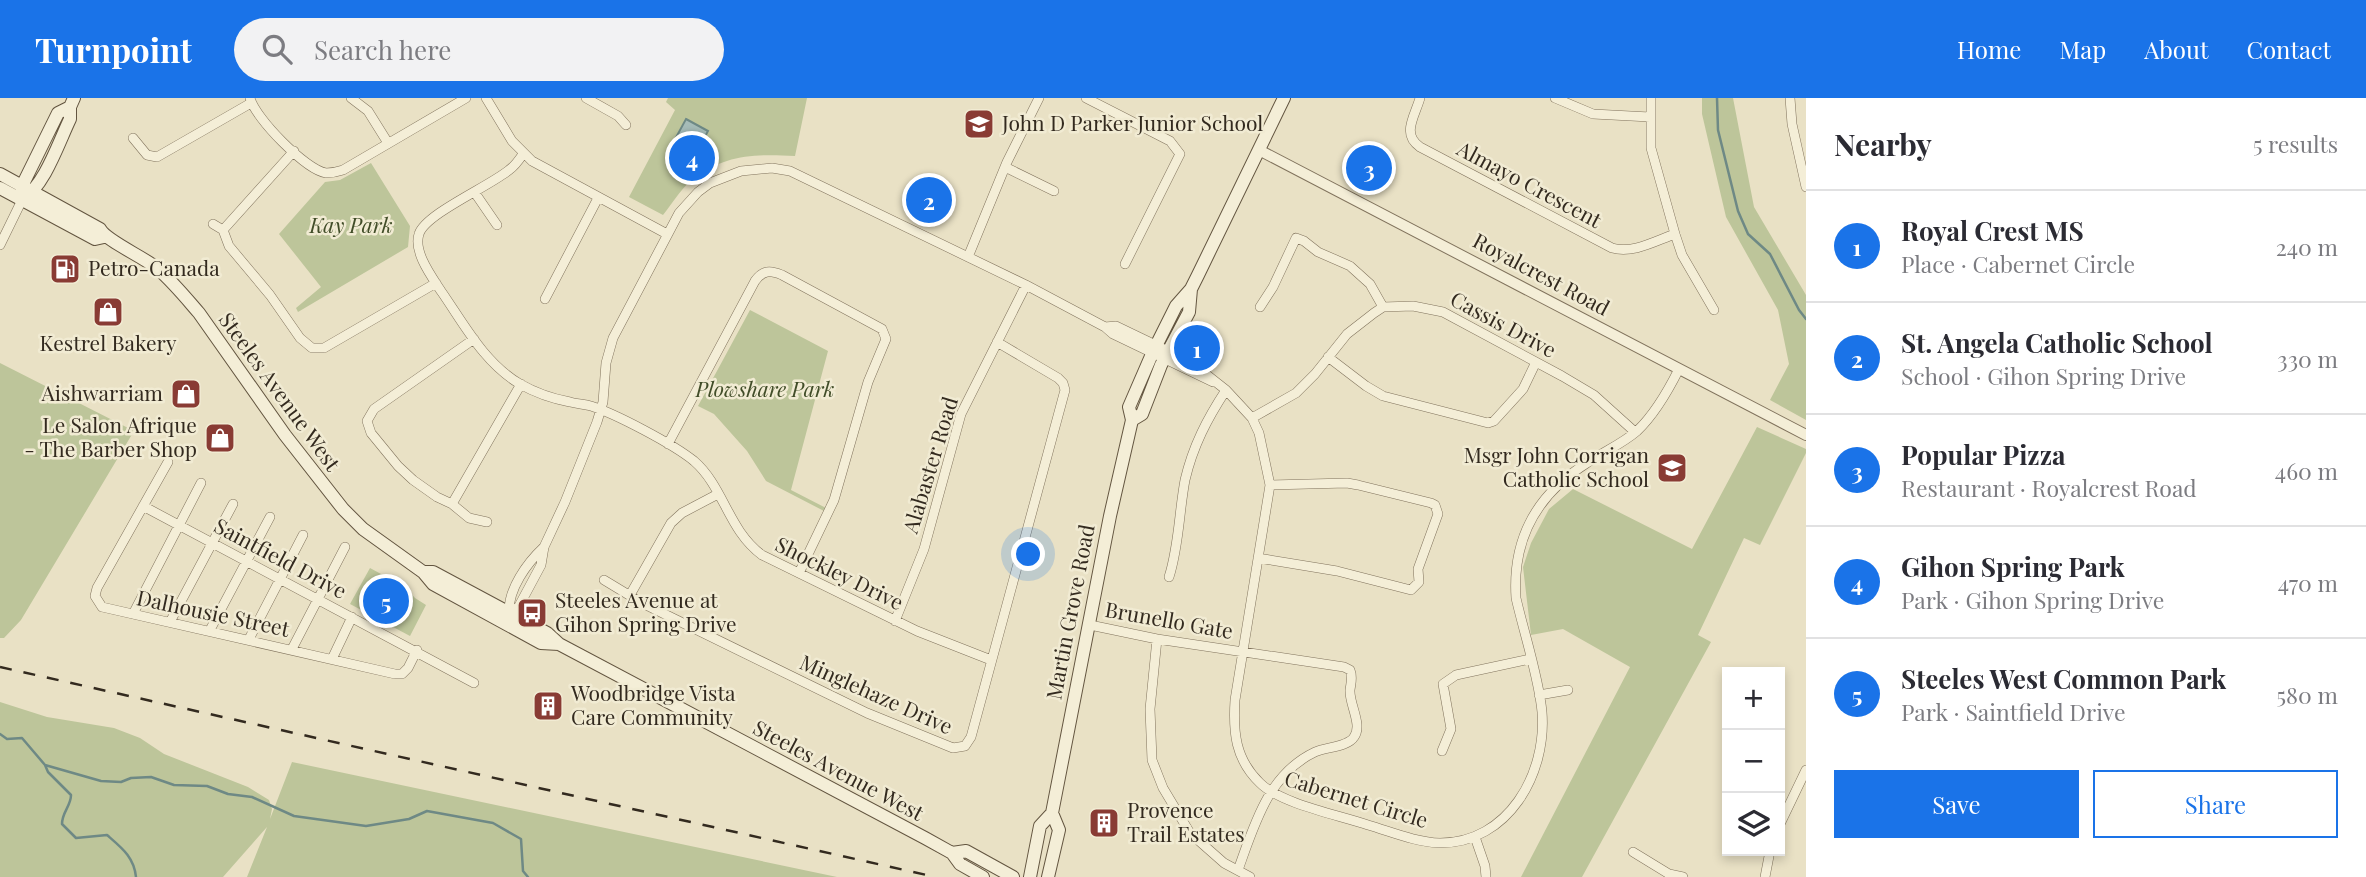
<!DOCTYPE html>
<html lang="en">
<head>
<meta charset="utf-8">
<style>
	body { margin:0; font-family:"Playfair Display",serif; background:#f2f2f3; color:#2b2b33 }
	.controls { position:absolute; right:21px; bottom:21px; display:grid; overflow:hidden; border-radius:0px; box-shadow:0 4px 10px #0003 }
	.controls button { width:63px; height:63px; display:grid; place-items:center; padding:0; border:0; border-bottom:2px solid #e1e1e2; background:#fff; color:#2b2b33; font:35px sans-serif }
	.you { position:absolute; left:1029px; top:457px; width:24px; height:24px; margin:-18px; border:5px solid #fff; border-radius:50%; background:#1a73e8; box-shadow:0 0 0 10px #1a73e833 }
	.badge { display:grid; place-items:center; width:46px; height:46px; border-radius:50%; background:#1a73e8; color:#fff; font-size:23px; font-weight:700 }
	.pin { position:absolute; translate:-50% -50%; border:4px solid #fff; box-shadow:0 2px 7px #0006 }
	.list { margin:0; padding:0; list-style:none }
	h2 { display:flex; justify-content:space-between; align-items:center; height:91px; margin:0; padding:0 28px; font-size:30px }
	h2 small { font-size:23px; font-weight:400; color:#7c7c81 }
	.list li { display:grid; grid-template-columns:46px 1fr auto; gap:21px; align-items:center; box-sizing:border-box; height:112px; padding:0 28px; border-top:2px solid #e1e1e2 }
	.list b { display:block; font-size:26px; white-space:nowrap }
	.list p { margin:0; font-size:23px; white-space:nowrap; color:#7c7c81 }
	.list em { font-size:23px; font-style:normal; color:#7c7c81 }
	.actions { display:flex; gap:14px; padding:21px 28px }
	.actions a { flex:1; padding:16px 0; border:2px solid #1a73e8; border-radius:0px; text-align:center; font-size:24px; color:#1a73e8 }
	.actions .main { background:#1a73e8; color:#fff }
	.icon { flex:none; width:38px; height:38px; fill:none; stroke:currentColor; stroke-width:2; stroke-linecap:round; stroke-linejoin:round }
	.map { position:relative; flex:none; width:1806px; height:779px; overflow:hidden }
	header { display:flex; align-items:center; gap:42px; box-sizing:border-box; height:98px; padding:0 35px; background:#1a73e8; color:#fff }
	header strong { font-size:33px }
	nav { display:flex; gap:38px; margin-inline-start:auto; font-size:24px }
	.search { width:490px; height:63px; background:#f2f2f3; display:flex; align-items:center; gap:18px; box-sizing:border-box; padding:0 24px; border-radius:38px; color:#7c7c81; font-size:26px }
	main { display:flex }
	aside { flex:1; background:#fff }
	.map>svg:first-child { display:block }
	.green { fill:#bdc59a }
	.water { fill:#a6bcb8; stroke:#6e8985; stroke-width:2 }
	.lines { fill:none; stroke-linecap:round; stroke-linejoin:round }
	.stream { stroke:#6e8985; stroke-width:2.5 }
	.minor-casing { stroke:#81735d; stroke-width:10 }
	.tertiary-casing { stroke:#81735d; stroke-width:12 }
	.secondary-casing { stroke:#635540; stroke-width:14 }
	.minor { stroke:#f4eed7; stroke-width:9 }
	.tertiary { stroke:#f4eed7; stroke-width:10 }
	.secondary { stroke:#f4eed7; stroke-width:12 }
	.rail { stroke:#332a1f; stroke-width:2.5; stroke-dasharray:12 12; stroke-linecap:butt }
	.labels { text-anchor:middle; stroke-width:5; stroke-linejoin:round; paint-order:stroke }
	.poi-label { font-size:21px; fill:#332a1f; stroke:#f1ebd3; text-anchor:start }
	.street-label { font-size:21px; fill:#332a1f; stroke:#f1ebd3 }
	.park-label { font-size:21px; font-style:italic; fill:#414d28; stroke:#f1ebd3 }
</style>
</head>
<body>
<header>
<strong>Turnpoint</strong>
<div class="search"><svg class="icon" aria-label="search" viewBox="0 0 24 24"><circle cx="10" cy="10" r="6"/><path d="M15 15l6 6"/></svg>Search here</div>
<nav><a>Home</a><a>Map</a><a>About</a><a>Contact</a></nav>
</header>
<main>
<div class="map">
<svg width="1806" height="779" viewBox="0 0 1806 779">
	<rect width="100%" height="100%" fill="#e9e1c5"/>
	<path class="green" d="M668,0h139l-12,58c-41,-2 -70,-2 -104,25 -11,9 -19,23 -28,34l-34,-18 46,-87 -9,-8z
		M1702,0h31l21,109 52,88v125l-36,-20 19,-36 -11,-54 -52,-93 -24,-103z
		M371,65l39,63 -2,21 -110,65 -2,-4 25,-21 -42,-53 46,-52 15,-2z
		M750,212l78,41 -37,139 35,18 -2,3 -58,-30 -19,-30 -33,-37 -16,-8z
		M0,265l134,68 -113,189 -17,18h-4z
		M1757,329l49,22v4l-46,92 -16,-7 -46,97 13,7 -129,235h-61l109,-210 -67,-38 -32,6 -8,-68 8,-24 18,-34 24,-20 119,60z
		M370,470l35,19 10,11 11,7 -16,31 -60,-32z
		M0,604l47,15 67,11 26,10 24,16 84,33 21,13 3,9 -2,10 22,-57 545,115h-590l20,-50 -44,50h-223z"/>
	<path class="water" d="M686,21l22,12 -18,34 -23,-11z"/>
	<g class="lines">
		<path class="stream" d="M1717,0l1,32 20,81 10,23 22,20 29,56 7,9
			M0,636l7,5 15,-1 23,27 56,16 20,1 10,-4 20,-1 23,8 33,1 21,8 24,3 42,19 72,10 43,-7 18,-8 66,12 28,16 2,32 5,6
			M45,667l3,7 23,23c0,11 -9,17 -9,29l14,14 31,-3c15,13 27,22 29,42"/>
		<g class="minor-casing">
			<path id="minor" d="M250,0c5,20 56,72 76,75 6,0 11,-1 17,-3l123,-72
				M351,0l17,13 20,32
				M486,0l26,43 20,20 135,73
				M586,0l32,18 8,9
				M1086,0l84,43 10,13 -55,110
				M1420,0c-5,18 -19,36 0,49l192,101c21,6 43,-7 63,-14
				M1555,0l38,16 57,3
				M1651,0v50l24,86 7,21 32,55
				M1790,0l2,26 14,63
				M133,40l14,17 10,2 94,-54
				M523,56c-4,6 -8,12 -14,16 -19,16 -84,44 -90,64 -6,18 13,43 22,57 23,33 43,72 79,93 14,8 34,15 50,18 7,2 14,2 21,4 25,8 82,38 103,55 30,26 34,69 68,94l155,76 74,29
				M1005,69l49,24
				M475,95l22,32
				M213,126l10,6 6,16 41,49 30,43 12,10h12l112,-65
				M223,132l71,-79
				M0,147l22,-45
				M968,159l39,-95 32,-64
				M545,201l53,-101
				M1260,209l13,-20 23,-49 8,3 14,11 32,14 20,18 13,23
				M1105,229l11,-1 52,25 39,24 19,15 26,28 7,15 11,52 -35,215c-2,32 0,59 25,83 21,21 79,32 108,42 24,7 47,17 72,18 68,0 107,-69 102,-131 -3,-34 -18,-79 -26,-114 -4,-60 21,-104 71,-135 16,-11 35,-19 50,-32 18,-17 31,-40 42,-62
				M474,241l-100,70 -7,12 4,12 27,33 15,14 24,17 15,7 17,14 18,4
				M1328,259l38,29 17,10 105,27 6,-2 29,-32 13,-27
				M1252,320l44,-25 19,-19 32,-40 27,-21 9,-6 30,-1 30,6 119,64 32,19 41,37
				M668,346l87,-163c8,-11 15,-11 27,-6l100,54 4,10 -18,43 -34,118 -35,73
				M168,364l-71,126 -2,8 7,11 293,67h7l6,-6 9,-18
				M452,406l69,-120
				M143,408l331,177
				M1258,460l79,13 74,19 8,-8 -1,-13 20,-55 -3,-9 -4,-2 -73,-18 -11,-2 -77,2
				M1169,479c10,-31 10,-65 16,-97 8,-34 22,-61 41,-90
				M604,482l38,23 225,110 86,35 12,-2 6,-9 94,-347 -2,-7 -5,-5 -61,-36
				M630,497l41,-72 11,-10 36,-19
				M509,515c-1,-24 18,-50 35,-66
				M133,516l68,-131
				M507,517l12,-9 22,-41 3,-18 21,-45 32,-80 6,-20 3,-39 7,-25 66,-125 19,-21 12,-9 31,-12 31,-3 18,3 236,114 79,42 8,7 100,48
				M895,523l29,-72 37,-135 65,-129
				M170,524l63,-118
				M1090,527l67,14 187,28 6,3c3,7 1,12 0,20 -1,14 13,35 4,47 -6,10 -28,10 -39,15 -47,22 -61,74 -77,118
				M210,532l60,-113
				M249,541l54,-104
				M1157,541l-7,70 2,51 11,28 27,45 34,30 26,14
				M292,551l53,-102
				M332,561l20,-42
				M1539,597l29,-5
				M1442,653l9,-22 -8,-45 13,-9 74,-16
				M1780,726l26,-54
				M1475,739l10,29 1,11
				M1633,754l36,22 14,3
				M1765,779l5,-26"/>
		</g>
		<g class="tertiary-casing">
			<path id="tertiary" d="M1259,52l547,285"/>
		</g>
		<g class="secondary-casing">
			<path id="secondary" d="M0,76l100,55c6,12 44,28 58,40 15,13 28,29 41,44l86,122 58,74 20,20 60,43 10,12 108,59 18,1
				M0,90l95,51 9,-2
				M22,95v-7l36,-73 12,-6
				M22,102c23,-15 36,-56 48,-81v-12l4,-9
				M1132,322l10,-6 19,-49 28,-53 2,-23
				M423,474h10l114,61 12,11 366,194 27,15 8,11 23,13
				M952,755l14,-2 47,26
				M1030,779l10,-51 12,-13 58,-297 22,-96 -3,-13 23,-53 24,-48 15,-17 7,-14 86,-177
				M1048,779l11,-47 -7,-17"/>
		</g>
		<use href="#minor" class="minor"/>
		<use href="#tertiary" class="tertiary"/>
		<use href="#secondary" class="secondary"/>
		<path class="rail" d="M0,569l931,209"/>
	</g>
	<defs>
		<g id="school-square" transform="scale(1.575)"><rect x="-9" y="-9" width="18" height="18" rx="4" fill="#893b34" stroke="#f1ebd3"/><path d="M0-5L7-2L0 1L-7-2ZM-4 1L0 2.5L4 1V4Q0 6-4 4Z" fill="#fff"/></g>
		<g id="fuel-square" transform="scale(1.575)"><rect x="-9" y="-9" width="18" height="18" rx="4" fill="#893b34" stroke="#f1ebd3"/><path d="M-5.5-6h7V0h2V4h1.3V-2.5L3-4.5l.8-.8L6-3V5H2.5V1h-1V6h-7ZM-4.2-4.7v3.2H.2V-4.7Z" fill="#fff"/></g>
		<g id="shop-square" transform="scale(1.575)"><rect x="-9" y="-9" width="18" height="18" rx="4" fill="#893b34" stroke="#f1ebd3"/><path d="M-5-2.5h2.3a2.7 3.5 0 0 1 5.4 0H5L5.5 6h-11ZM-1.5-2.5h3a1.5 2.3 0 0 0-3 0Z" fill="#fff"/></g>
		<g id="bus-square" transform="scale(1.575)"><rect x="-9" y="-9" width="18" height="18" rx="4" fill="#893b34" stroke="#f1ebd3"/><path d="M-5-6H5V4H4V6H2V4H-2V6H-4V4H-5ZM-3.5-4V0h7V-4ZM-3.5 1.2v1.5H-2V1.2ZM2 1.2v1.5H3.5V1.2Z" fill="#fff"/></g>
		<g id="building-square" transform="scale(1.575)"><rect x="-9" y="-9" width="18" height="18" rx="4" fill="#893b34" stroke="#f1ebd3"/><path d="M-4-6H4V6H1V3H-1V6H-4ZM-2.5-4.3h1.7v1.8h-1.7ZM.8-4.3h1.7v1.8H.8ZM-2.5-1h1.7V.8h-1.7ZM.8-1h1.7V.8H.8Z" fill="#fff"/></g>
	</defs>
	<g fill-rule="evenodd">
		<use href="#school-square" x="979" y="26"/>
		<use href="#fuel-square" x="65" y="171"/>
		<use href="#shop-square" x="108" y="214"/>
		<use href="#shop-square" x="186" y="296"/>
		<use href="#shop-square" x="220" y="340"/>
		<use href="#school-square" x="1672" y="370"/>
		<use href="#bus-square" x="532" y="515"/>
		<use href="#building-square" x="548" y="608"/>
		<use href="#building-square" x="1104" y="725"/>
	</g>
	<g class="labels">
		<g class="poi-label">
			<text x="1002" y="33">John D Parker Junior School</text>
			<text x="88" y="178">Petro-Canada</text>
			<text x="108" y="253" text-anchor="middle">Kestrel Bakery</text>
			<text x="163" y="303" text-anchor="end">Aishwarriam</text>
			<text x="197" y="335" text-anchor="end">Le Salon Afrique<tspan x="197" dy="24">- The Barber Shop</tspan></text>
			<text x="1649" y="365" text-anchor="end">Msgr John Corrigan<tspan x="1649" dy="24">Catholic School</tspan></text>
			<text x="555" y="510">Steeles Avenue at<tspan x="555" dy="24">Gihon Spring Drive</tspan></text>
			<text x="571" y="603">Woodbridge Vista<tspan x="571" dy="24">Care Community</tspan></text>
			<text x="1127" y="720">Provence<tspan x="1127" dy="24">Trail Estates</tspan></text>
		</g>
		<g class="street-label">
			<text transform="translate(1529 87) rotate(28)" y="7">Almayo Crescent</text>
			<text transform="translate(1541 177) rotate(28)" y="7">Royalcrest Road</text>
			<text transform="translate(1503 227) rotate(28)" y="7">Cassis Drive</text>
			<text transform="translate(279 294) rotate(54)" y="7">Steeles Avenue West</text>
			<text transform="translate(931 367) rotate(-73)" y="7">Alabaster Road</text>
			<text transform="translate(280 461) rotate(28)" y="7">Saintfield Drive</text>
			<text transform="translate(839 476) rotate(26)" y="7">Shockley Drive</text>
			<text transform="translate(1071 514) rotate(-79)" y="7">Martin Grove Road</text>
			<text transform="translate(213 516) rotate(12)" y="7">Dalhousie Street</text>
			<text transform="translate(1169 523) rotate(10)" y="7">Brunello Gate</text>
			<text transform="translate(876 597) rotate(24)" y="7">Minglehaze Drive</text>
			<text transform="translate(838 673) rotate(28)" y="7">Steeles Avenue West</text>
			<text transform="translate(1356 702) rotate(17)" y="7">Cabernet Circle</text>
		</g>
		<g class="park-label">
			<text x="351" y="135">Kay Park</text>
			<text x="765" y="299">Plowshare Park</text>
		</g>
	</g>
</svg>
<div class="controls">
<button>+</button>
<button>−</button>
<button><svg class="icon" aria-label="layers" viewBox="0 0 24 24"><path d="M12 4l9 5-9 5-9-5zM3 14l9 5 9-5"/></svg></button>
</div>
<div class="you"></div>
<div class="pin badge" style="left:1197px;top:250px">1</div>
<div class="pin badge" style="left:929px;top:102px">2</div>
<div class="pin badge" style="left:1369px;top:70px">3</div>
<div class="pin badge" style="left:692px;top:60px">4</div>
<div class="pin badge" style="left:386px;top:503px">5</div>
</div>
<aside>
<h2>Nearby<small>5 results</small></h2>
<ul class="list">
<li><span class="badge">1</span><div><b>Royal Crest MS</b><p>Place · Cabernet Circle</p></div><em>240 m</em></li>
<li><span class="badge">2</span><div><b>St. Angela Catholic School</b><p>School · Gihon Spring Drive</p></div><em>330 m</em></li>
<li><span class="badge">3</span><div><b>Popular Pizza</b><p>Restaurant · Royalcrest Road</p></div><em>460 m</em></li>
<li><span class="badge">4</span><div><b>Gihon Spring Park</b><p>Park · Gihon Spring Drive</p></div><em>470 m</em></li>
<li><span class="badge">5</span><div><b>Steeles West Common Park</b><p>Park · Saintfield Drive</p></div><em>580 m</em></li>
</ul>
<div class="actions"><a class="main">Save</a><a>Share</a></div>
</aside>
</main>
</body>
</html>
